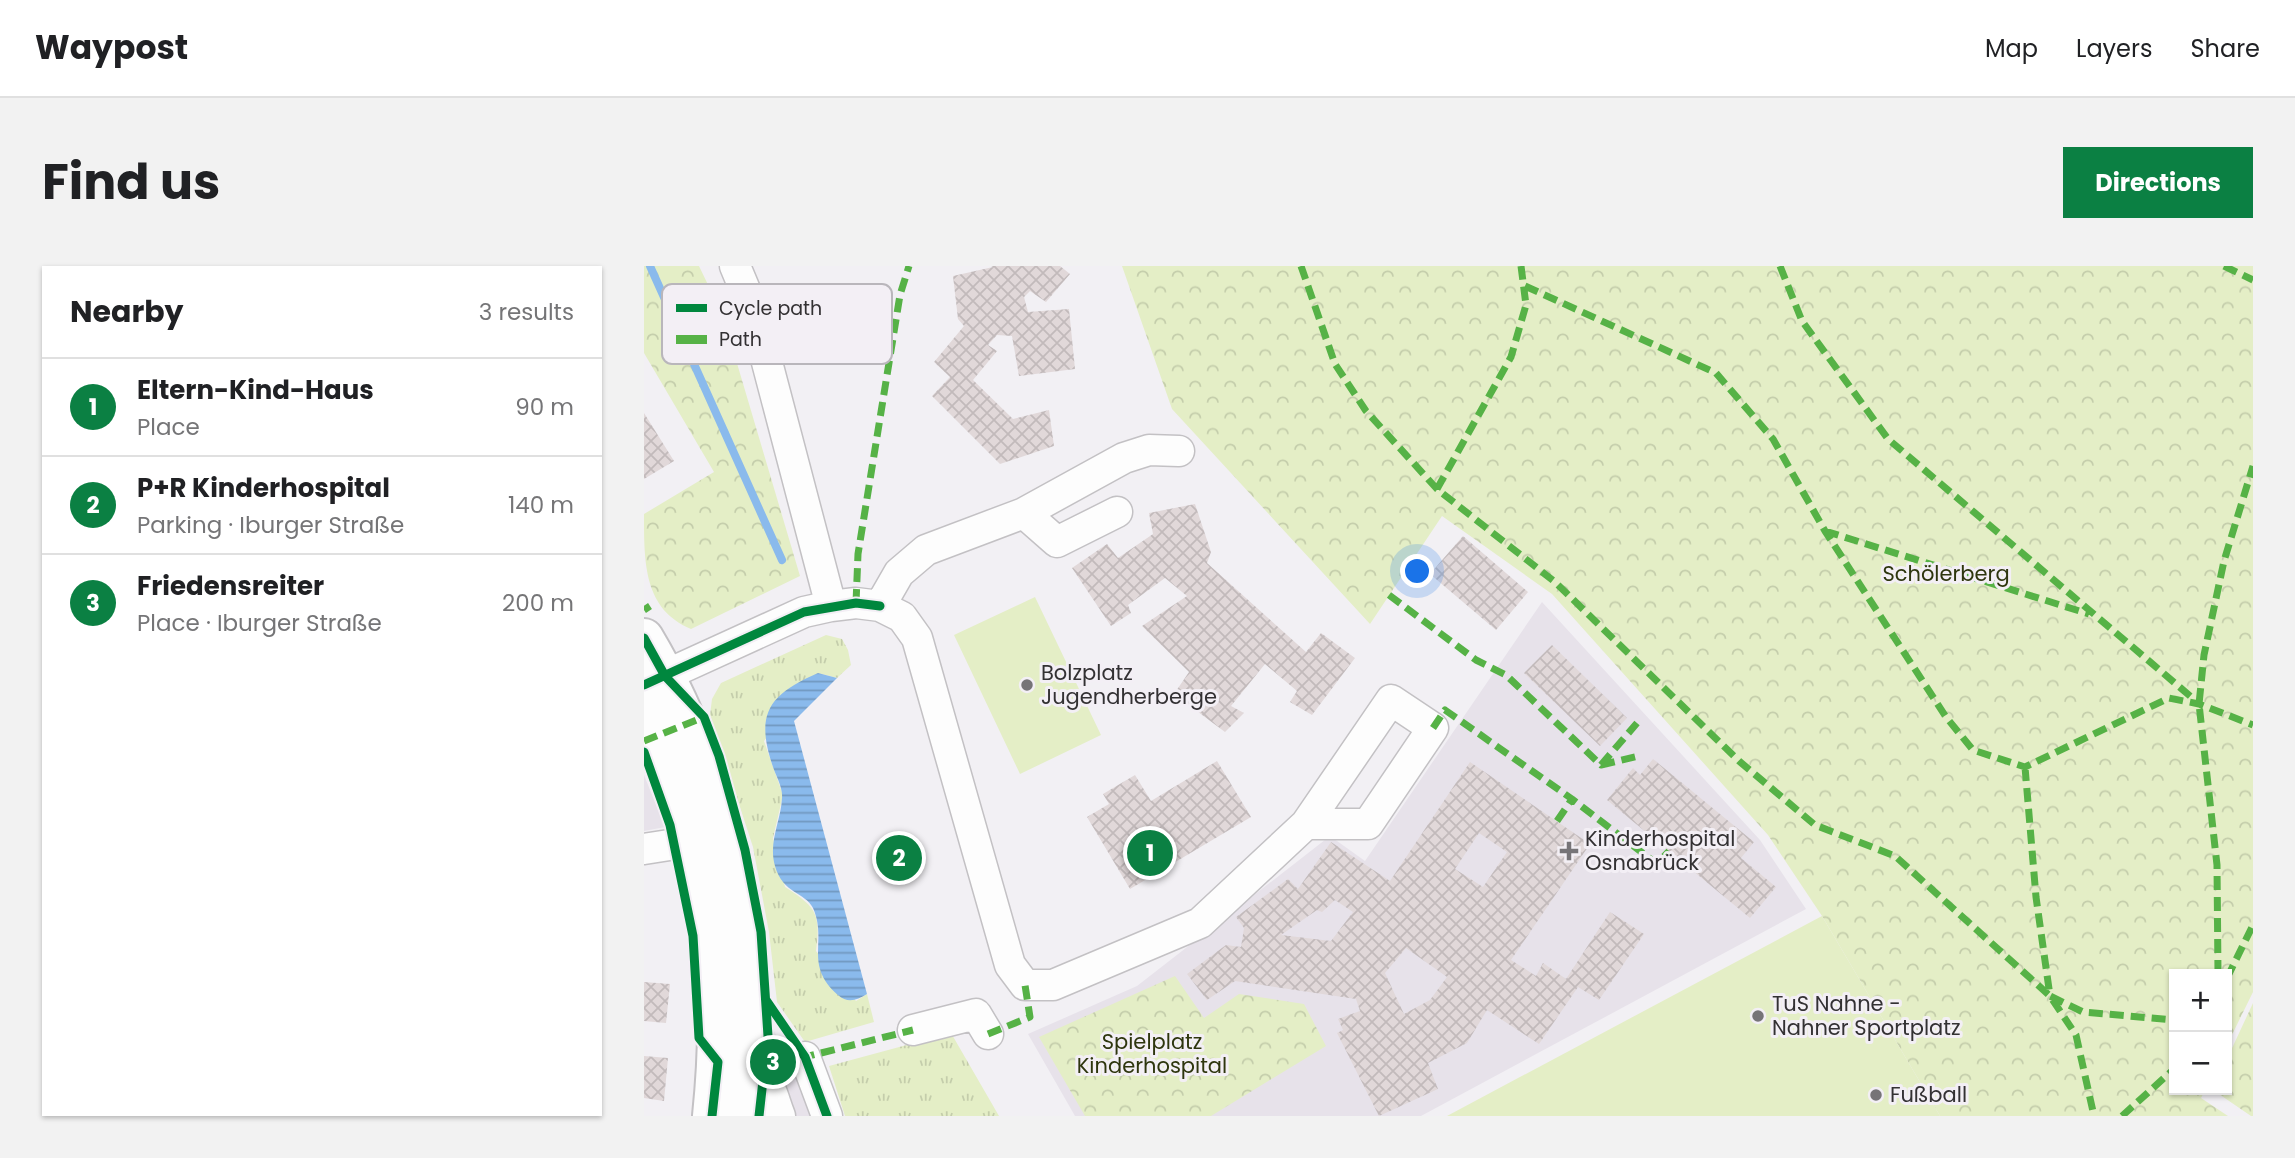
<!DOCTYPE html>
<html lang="en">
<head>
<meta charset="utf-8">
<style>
	body { margin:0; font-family:Poppins,sans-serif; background:#f2f2f2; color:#202124 }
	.controls { position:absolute; right:21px; bottom:21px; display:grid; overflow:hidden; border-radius:0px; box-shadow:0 2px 5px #0004 }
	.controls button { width:63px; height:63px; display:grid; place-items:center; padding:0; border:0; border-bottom:2px solid #e0e0e0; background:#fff; color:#202124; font:35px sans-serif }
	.you { position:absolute; left:774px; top:306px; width:24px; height:24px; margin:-18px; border:5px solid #fff; border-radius:50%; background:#1a73e8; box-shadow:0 0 0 10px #1a73e833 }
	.badge { display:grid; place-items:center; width:46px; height:46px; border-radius:50%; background:#0b8043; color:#fff; font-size:23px; font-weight:700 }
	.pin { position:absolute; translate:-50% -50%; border:4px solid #fff; box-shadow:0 2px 7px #0006 }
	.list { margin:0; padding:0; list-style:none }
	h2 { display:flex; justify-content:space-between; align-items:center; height:91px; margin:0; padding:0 28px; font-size:30px }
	h2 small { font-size:23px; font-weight:400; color:#757577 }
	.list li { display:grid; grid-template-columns:46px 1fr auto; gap:21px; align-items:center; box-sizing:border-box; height:98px; padding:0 28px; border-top:2px solid #e0e0e0 }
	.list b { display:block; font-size:26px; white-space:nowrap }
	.list p { margin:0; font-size:23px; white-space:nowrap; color:#757577 }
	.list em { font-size:23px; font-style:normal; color:#757577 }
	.map { position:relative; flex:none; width:1609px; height:850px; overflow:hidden; border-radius:0px }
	header { display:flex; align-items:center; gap:42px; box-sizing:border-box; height:98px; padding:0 35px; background:#fff; border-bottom:2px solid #e0e0e0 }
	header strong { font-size:33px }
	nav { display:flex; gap:38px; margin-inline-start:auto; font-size:24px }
	.intro { display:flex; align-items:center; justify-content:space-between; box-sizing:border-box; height:168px; padding:0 42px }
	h1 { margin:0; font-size:49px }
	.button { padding:18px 32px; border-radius:0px; background:#0b8043; color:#fff; font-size:24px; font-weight:700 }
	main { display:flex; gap:42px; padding:0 42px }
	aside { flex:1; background:#fff; border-radius:0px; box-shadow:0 2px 5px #0004 }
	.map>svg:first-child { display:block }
	.built { fill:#e7e2ea }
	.grass { fill:url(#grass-tufts) }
	.forest { fill:url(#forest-crowns) }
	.pitch { fill:#e4eec6 }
	.water { fill:url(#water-rules) }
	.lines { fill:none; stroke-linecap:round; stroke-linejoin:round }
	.stream { stroke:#8abaec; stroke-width:8 }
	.building { fill:url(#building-cross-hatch); fill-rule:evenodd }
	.minor-casing { stroke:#c3c1c4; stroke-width:33 }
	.major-casing { stroke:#c3c1c4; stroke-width:42 }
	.minor { stroke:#fdfdfd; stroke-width:30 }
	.major { stroke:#fdfdfd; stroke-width:38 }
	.quiet { stroke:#56b246; stroke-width:7; stroke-dasharray:14 7; stroke-linecap:butt }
	.cycleway-casing { stroke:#f3eff5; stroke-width:13 }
	.cycleway { stroke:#00873e; stroke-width:9 }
	.poi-dot { fill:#767477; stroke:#f3eff5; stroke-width:2.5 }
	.labels { text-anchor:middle; stroke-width:6; stroke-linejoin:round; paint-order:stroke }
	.park-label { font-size:21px; fill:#2e360e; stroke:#f3eff5 }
	.poi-label { font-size:21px; fill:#333133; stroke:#f3eff5; text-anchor:start }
	.key { fill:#f3eff5; stroke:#b9b6bb; stroke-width:2 }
	.key-label { font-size:19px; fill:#333133 }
</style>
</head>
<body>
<header>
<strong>Waypost</strong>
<nav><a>Map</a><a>Layers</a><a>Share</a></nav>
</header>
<div class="intro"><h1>Find us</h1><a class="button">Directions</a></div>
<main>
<aside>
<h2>Nearby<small>3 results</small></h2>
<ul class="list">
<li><span class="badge">1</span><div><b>Eltern-Kind-Haus</b><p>Place</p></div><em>90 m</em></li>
<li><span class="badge">2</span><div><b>P+R Kinderhospital</b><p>Parking · Iburger Straße</p></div><em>140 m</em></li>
<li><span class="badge">3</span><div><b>Friedensreiter</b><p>Place · Iburger Straße</p></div><em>200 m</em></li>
</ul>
</aside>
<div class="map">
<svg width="1609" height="850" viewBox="0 0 1609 850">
	<defs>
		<pattern id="grass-tufts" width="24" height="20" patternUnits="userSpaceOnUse" patternTransform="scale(1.75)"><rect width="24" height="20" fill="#e4eec6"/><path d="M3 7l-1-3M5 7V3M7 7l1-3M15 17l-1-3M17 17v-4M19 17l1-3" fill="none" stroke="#c4cdab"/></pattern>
		<pattern id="forest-crowns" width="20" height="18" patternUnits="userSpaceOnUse" patternTransform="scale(1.75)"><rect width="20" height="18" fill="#e4eec6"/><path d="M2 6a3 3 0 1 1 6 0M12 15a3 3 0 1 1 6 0" fill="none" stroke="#c4cdab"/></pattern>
		<pattern id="water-rules" width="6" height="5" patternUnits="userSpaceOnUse" patternTransform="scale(1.75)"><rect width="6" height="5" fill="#8abaec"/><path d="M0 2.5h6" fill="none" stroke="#7198c0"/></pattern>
		<pattern id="building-cross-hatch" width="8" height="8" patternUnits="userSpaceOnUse" patternTransform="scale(1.75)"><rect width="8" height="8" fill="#e1d8d9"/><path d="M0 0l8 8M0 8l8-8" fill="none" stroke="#c2babb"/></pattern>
	</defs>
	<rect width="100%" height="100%" fill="#f2f0f4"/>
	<path class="built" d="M898,336l218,238 46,69 -385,207h-346l-47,-82 109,-48 193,-150 35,25z
		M0,509l21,52 -21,4z
		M130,765l27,55 10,30h-47z"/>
	<path class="grass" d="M182,369l16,4 6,11 3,15 -14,13 -19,-5 -54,68 19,54 -10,43 12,49c31,20 36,26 31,64l40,50 11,-7 7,28 -69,20 -28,-40 -8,-70 -16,-85 -43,-132 2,-16 9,-16z
		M307,767l48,83h-154l-16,-50z"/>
	<path class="forest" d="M0,0h55l24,50 77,260 -109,53c-47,-20 -47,-65 -47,-115l70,-42 -70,-119z
		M478,0h1131v726l-26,53v-71h-53v116h31l-4,8 27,18h-288l-118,-200 -54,-81 -216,-241 -110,-78 -72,108 -198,-215z
		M531,710l29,42 35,-24 65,10 22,42 -115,70h-126l-46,-79z
		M1609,737v113h-2l-38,-26h14v-31z"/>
	<path class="pitch" d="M391,331l66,138 -81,39 -66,-139z
		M1178,650l118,200h-493z"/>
	<path class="water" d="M174,407l19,5 -43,43 73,273c-10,6 -19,10 -29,1 -35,-31 -10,-53 -25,-87 -8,-16 -30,-14 -38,-42 -7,-24 6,-45 7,-68 1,-10 -6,-22 -9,-31 -18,-53 -5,-72 45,-94z"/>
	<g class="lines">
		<path class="stream" d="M6,0l132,294"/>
	</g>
	<path class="building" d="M347,0h69l10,8 -24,28 -16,-11 -6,6 4,15 41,-3 6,60 -56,7 -7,-40 -15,-1 -9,10 9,6 -24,29 40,39 36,-9 5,36 -54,18 -68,-68 18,-19 -16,-15 30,-36 -6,-7 -5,-43 40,-9z
		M0,147l30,48 -30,18z
		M551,238l16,48 -4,11 99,89 15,-19 34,25 -43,57 -22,-13 7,-11 -32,-27 -34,42 13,7 -19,19 -51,-38 15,-22 -47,-46 45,-30 -22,-18 -37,27 3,8 -20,13 -39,-58 35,-24 11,14 35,-24 -4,-21z
		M819,270l65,56 -32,38 -66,-56z
		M908,379l75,73 -27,28 -76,-73z
		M1009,493l101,83 -13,16 35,29 -26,31 -143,-118 26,-32 7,7z
		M573,495l34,56 -121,72 -43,-72 22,-13 -6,-10 32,-19 16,26z
		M826,496l120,82 -79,116 25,16 7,-13 23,16 44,-67 34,22 -45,66 -21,-13 -39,57 -52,-34 -20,33 -39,20 10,26 -59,27 -42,-83 6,-3 -5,-11 22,-8 -4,-12 -121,-18 -28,19 -20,-26 39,-29 15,2 3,-19 -8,-11 52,-38 10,10 33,-47 59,39zM835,567l28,19 -24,35 -28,-18zM691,634l18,12 -22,29 -50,-6 36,-25 5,2zM762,682l41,29 -17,23 -26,14 -19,-41z
		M0,716l26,2 -4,39 -22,-2z
		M0,790l24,2 -4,43 -20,-3z"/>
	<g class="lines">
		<g class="minor-casing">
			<path id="minor" d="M91,0l18,43 78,297
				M380,247l33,29 60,-30
				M236,340l19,-33 27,-23 98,-37 100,-55 25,-8 30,1
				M0,419l160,-73 27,-6 25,-3 24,3 22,11 15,21 93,327 15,20h28l147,-62 106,-99h62l65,-96 -42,-28 -85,124
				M0,583l51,-8
				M269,764l63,-16 12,20
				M161,791l22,59
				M101,811c29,4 25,14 35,39"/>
		</g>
		<g class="major-casing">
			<path id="major" d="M0,372c71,119 105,260 105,398 0,27 -5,54 -8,80
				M0,441c64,139 84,257 68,409"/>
		</g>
		<use href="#minor" class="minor"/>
		<use href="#major" class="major"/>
		<path class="quiet" d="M657,0l34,98 31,47 71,78 118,93 184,179 76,64 80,31 155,140 26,39 18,81
			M1136,0l22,55 86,118 308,262
			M1580,0l29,14
			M881,20l191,87 57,66 52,92 121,186 27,33 52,17 144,-69 30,6 54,21
			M793,223l74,-132 15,-52 -5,-39
			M1181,265l264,83
			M745,329l87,65 30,15 95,90 38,-9
			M212,337l2,-49 42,-259 9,-29
			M0,344l6,-4
			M789,462l12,-18 127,89 85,65 12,-13
			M0,475l60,-24 1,5
			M957,499l36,-42
			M1381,501l11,130 14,99 33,16 91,8
			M913,555l15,-22
			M1574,708l-1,-109 -18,-161 5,-49 20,-94 29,-95
			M1583,712l26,-53
			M344,768l42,-17 -5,-32
			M159,787l2,4 108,-27
			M1478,850l52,-47"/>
		<g class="cycleway-casing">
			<path id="cycleway" d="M0,372l21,38 39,41 15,39 26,94 16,82 7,104 -9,80
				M0,419l160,-73 52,-9 24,3
				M0,486l26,73 23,111 6,102 19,24 -6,54
				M122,734l39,57 22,59"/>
		</g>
		<use href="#cycleway" class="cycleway"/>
	</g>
	<g class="poi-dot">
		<circle cx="383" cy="419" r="7"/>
		<path d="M921.5 574.5h7v7h7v7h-7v7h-7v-7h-7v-7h7z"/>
		<circle cx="1114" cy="750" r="7"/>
		<circle cx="1232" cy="829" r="7"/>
	</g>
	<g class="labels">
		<g class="park-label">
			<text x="1302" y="315">Schölerberg</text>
			<text x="508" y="783">Spielplatz<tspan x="508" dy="24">Kinderhospital</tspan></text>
		</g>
		<g class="poi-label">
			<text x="397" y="414">Bolzplatz<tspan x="397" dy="24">Jugendherberge</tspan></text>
			<text x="941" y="580">Kinderhospital<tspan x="941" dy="24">Osnabrück</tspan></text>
			<text x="1128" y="745">TuS Nahne -<tspan x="1128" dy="24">Nahner Sportplatz</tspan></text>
			<text x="1246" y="836">Fußball</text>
		</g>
	</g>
	<rect x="18" y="18" width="230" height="80" rx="10" class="key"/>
	<rect x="32" y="38" width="31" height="8" fill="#00873e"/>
	<rect x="32" y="69" width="31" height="9" fill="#56b246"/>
	<g class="key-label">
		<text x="75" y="49">Cycle path</text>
		<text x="75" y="80">Path</text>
	</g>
</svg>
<div class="controls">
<button>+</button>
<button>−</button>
</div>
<div class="you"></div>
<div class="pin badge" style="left:506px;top:587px">1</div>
<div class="pin badge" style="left:255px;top:592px">2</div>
<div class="pin badge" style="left:129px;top:796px">3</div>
</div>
</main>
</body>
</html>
